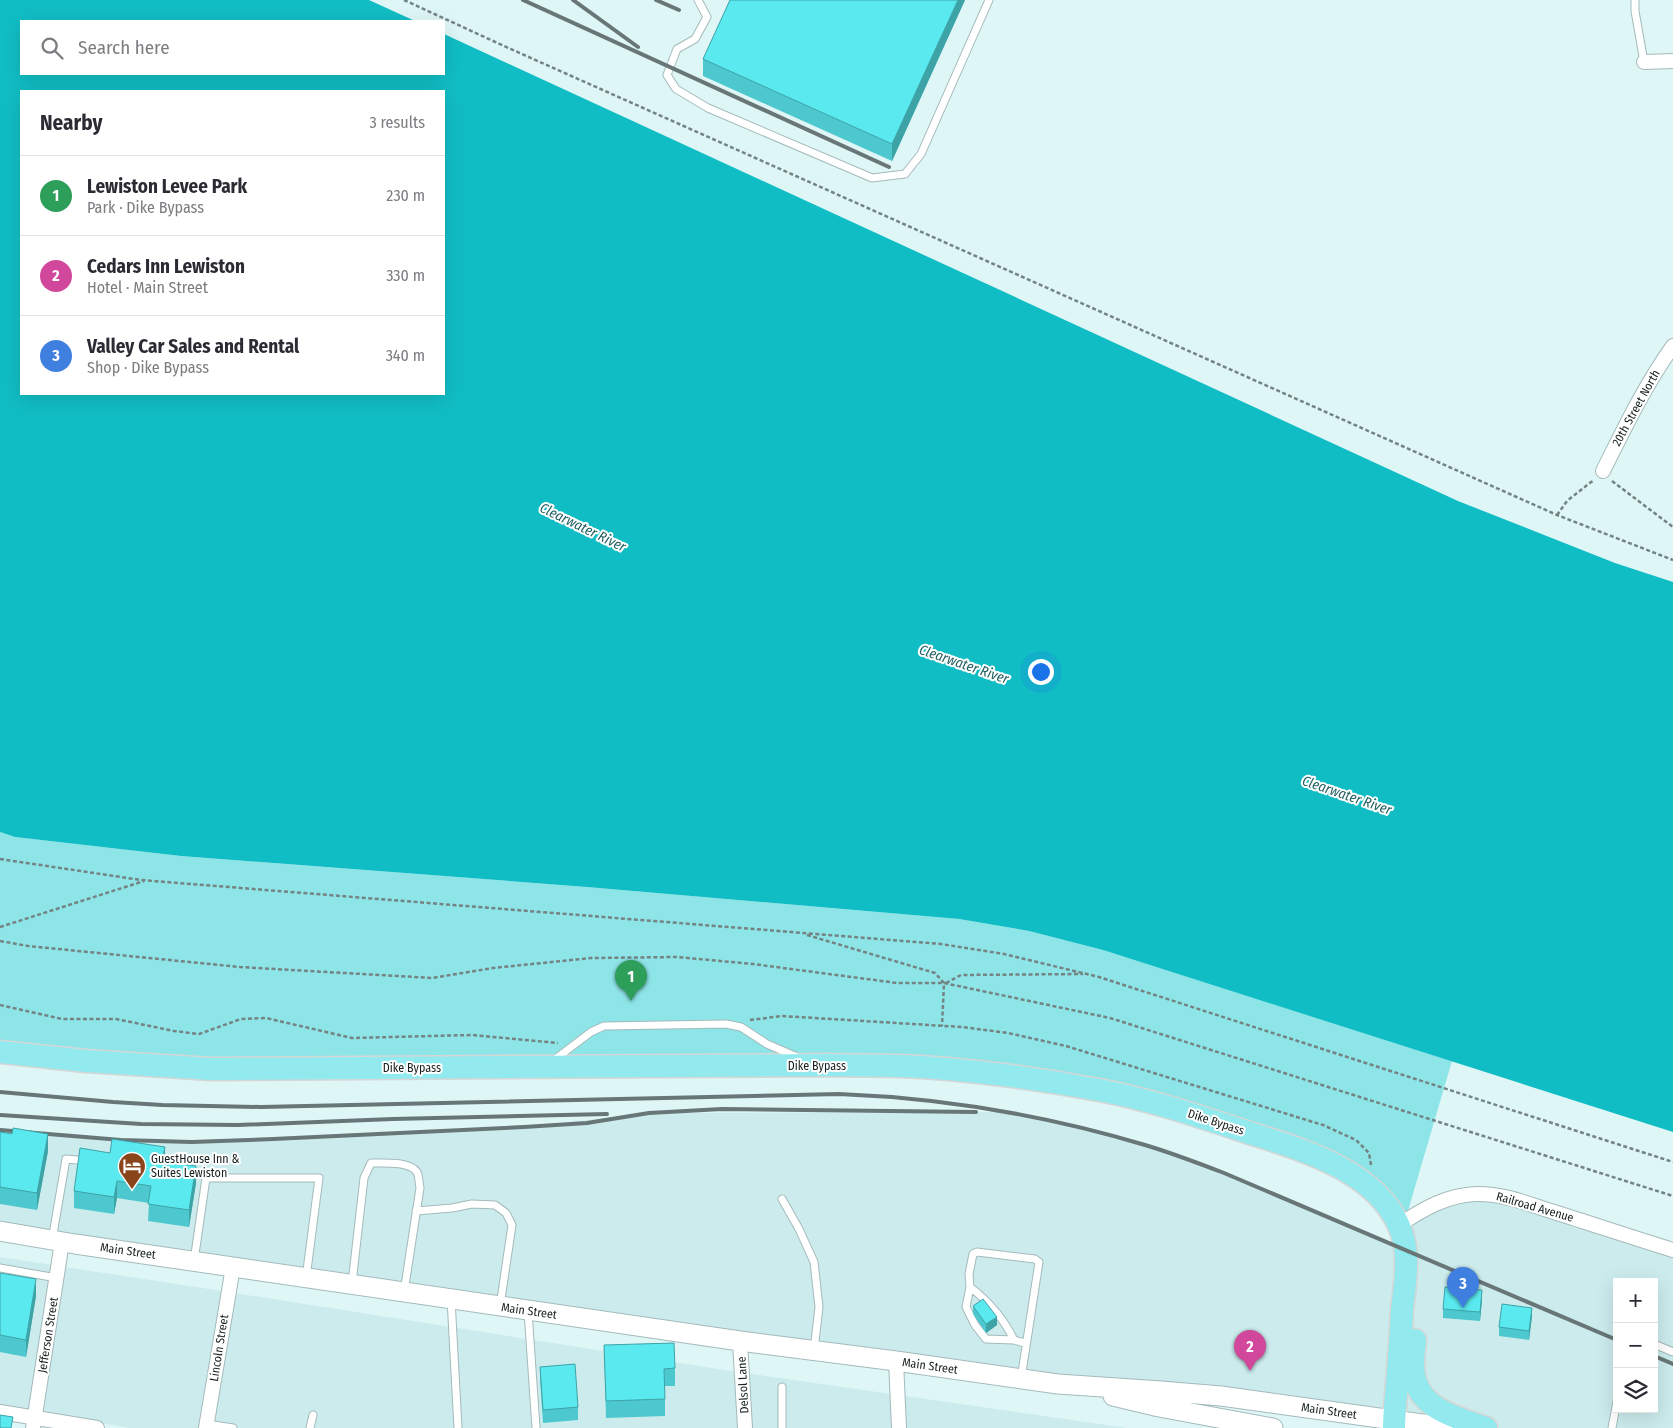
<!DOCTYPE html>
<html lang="en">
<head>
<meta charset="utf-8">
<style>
	body { margin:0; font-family:"Fira Sans Condensed",sans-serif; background:#f2f2f3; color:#2b2b33 }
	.controls { position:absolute; right:15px; bottom:15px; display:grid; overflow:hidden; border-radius:0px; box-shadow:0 5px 20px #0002 }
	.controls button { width:45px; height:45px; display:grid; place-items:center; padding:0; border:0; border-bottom:1px solid #e1e1e2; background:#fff; color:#2b2b33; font:25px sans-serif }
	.you { position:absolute; left:1040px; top:671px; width:18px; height:18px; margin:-12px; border:4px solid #fff; border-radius:50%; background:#1a73e8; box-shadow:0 0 0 8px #1a73e833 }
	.badge { display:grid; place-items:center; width:32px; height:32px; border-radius:50%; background:#d93025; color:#fff; font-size:16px; font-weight:700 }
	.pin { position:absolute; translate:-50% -41px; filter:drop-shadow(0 1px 2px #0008) }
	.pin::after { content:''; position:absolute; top:26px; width:18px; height:15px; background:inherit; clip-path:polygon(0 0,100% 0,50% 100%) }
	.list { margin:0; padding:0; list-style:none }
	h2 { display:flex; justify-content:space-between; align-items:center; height:65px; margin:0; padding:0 20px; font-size:21px }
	h2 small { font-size:16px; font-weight:400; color:#7c7c81 }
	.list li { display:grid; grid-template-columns:32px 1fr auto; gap:15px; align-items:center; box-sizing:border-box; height:80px; padding:0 20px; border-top:1px solid #e1e1e2 }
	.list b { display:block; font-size:19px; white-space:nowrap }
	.list p { margin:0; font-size:16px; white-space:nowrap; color:#7c7c81 }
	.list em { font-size:16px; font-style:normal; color:#7c7c81 }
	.icon { flex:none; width:28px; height:28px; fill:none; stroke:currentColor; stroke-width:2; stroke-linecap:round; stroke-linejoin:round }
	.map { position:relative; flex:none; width:1673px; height:1428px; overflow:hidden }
	.search { position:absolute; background:#fff; box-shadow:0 5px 20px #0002; left:20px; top:20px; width:425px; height:55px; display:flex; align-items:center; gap:12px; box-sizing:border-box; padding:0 18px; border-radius:0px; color:#7c7c81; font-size:19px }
	.panel { position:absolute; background:#fff; box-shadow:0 5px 20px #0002; left:20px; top:90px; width:425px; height:305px; border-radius:0px }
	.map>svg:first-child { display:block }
	.built { fill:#cbebec; fill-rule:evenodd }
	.green { fill:#8ee5e8 }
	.water { fill:#11bdc4; fill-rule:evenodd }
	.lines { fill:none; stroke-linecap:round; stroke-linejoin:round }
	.service-casing { stroke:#a4babb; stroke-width:9 }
	.minor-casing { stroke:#a4babb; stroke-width:16 }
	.secondary-casing { stroke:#a4babb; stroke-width:21 }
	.trunk-casing { stroke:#d5d6d6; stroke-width:25 }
	.path { stroke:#748383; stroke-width:2.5; stroke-dasharray:4 2.5; stroke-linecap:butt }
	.service { stroke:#fff; stroke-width:7 }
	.minor { stroke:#fff; stroke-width:14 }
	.secondary { stroke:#fff; stroke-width:19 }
	.trunk { stroke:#93eaee; stroke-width:22 }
	.rail { stroke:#687677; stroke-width:4 }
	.wall { fill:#4dc8ce }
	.shaded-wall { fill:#3ea3a7 }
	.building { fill:#59e9ef; stroke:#3ea3a7 }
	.labels { text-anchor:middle; stroke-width:4; stroke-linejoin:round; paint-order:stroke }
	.street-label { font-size:12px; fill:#161e1e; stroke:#fff }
	.poi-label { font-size:12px; fill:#161e1e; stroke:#fff; text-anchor:start }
	.water-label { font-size:14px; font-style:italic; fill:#246062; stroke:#fff }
</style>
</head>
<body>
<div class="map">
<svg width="1673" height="1428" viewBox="0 0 1673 1428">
	<rect width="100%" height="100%" fill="#dff6f7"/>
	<path class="built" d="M1010,1112l102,24 71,22 222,93 -6,-26 77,-31 197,56v178h-222l-290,-37 -1161,-161v-102l65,8 127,6 332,-15 125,-14zM1617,1282h37v127h-37z
		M0,1257l209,32 515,81 403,58h-997l-130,-22z"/>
	<path class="green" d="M0,832l15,5 166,19 406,31 372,32 70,12 74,19 349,111 -47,160 -68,-55 -312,-88 -488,-11 -537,-15z"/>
	<path class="water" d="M0,0h369l46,21h-394v53h423v-40l1014,467 157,62 58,19v550l-570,-182 -74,-19 -70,-12 -372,-32 -406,-31 -166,-19 -15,-5zM21,91h423v303h-423z"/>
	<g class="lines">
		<g class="service-casing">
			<path id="service" d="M698,0l9,17 -12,22 -18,10 -10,26 9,14 32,19 164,70 33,-4 16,-20 68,-154
				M1635,0v11l9,51
				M554,1060l37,-28 13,-6 122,-2 15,3 26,17 30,13
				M782,1199l17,30 15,33 5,45 -5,43
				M416,1211l36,-3 20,-4 23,1 11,8 6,12 -12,81
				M52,1240l14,-81 22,2
				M194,1261l12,-83h113l-13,100
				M0,1268l57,10
				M352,1283l12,-105 7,-15c13,0 38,-2 46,9 2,4 2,11 3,16l-16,104
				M970,1287c18,14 34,32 44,53
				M451,1299l7,129
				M528,1311l8,117
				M1654,1344l19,8
				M1021,1379l18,-117 -4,-3 -58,-7 -4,2 -4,20 1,13 -4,20 9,18 11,14 28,1 11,3
				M782,1387v41
				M207,1424l26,4
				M310,1428l3,-13
				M1612,1428l5,-27"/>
		</g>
		<g class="minor-casing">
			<path id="minor" d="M1644,62l29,-1
				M1603,471c21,-42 42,-86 70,-125
				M1399,1225c24,-16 48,-30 77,-31 27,-1 55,11 81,19 38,12 77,25 116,37
				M740,1341l5,87
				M896,1361l3,67
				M0,1412l97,16
				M33,1428l29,-186
				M206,1428l27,-161"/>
		</g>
		<g class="secondary-casing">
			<path id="secondary" d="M0,1231l75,13 665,97 156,20 162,23 103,7 60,5 230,32
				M1113,1396l46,11 114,21"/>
		</g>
		<g class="trunk-casing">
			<path id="trunk" d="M0,1052l86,9 125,8 620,-4c30,1 60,0 90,2 59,4 119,12 178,23 53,10 105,28 157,45 50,16 120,37 143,91 12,26 6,56 3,84 -1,24 -3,49 -5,73 -1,15 -3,30 -3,45
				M1415,1340c-1,12 -4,26 0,39 7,31 44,39 71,49"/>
		</g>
		<path class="path" d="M404,0l100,46 1053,469 116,45
			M1612,481l61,46
			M1557,515l10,-14 24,-19 3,-1
			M0,859l141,21 800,64 63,10 95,23 574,185
			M0,927l144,-46
			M807,935l128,38 9,10 -2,43
			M0,941l28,5 212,21 192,11 61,-10 98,-10 86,-1 76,7 144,19h47l166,35 563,178
			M946,983l15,-8 122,-1
			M0,1005l62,14h54l58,12 25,3 42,-15 25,-1 86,20 120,-3 86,8
			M750,1020l32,-4 180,11 46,6 58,13 257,79 33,15 13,13 2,12"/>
		<use href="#service" class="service"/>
		<use href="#minor" class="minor"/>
		<use href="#secondary" class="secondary"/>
		<use href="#trunk" class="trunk"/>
		<path class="rail" d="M523,0l366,167
			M573,0l65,47
			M656,0l23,10
			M0,1092l113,10 49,3 99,2 578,-13c104,4 206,21 306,51 27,8 53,18 79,28l393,167
			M0,1115l141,9 97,1 155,-6 214,-5
			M0,1130l121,10 71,2 81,-3 251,-12 63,-4 62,-10 73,-4 254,3
			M1654,1356l19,8"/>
	</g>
	<path class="wall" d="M730,0h235l-73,161 -189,-85v-17z
		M0,1132l48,19 -11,59 -37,-6z
		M165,1161l31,22 -7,44 -41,-6 1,-18 -32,-5 -3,16 -40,-6v-17z
		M0,1273l36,23 -10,61 -26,-5z
		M1482,1299l-2,22 -37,-3v-9z
		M973,1306l24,19 -11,8 -13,-19z
		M1532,1316l-3,24 -30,-4v-9z
		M604,1345l71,23v18h-10v30l-59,2z
		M540,1367l38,40v13l-35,3 -3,-44z"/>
	<path class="shaded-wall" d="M958,0h7l-73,161v-17z
		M48,1134v17l-11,59v-17z
		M165,1147v17l-3,-3z
		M196,1166v17l-7,44v-17z
		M117,1181v17l-3,16v-17z
		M36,1279v17l-10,61v-17z
		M1482,1290v9l-2,22v-9z
		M1532,1308v8l-3,24v-9z
		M997,1317v8l-11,8v-9z"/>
	<path class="building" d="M730,0h228l-66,144 -189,-85z
		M13,1128l35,6 -11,59 -37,-6v-55l12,2z
		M112,1139l53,8 -3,14 34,5 -7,44 -41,-6 3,-18 -34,-5 -3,16 -40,-6 6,-43 30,5z
		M0,1273l36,6 -10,61 -26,-5z
		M1445,1287l37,3 -2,22 -37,-3z
		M983,1299l14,18 -11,7 -13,-18z
		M1502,1304l30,4 -3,23 -30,-4z
		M674,1343l1,25 -11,1 1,30 -59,2 -2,-56z
		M575,1364l3,43 -35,3 -3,-43z
		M0,1415l13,2 -2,11h-11z"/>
	<defs>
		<g id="hotel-pin" transform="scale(1.4375)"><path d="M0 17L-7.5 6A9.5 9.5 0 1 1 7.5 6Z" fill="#8a451a" stroke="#fff"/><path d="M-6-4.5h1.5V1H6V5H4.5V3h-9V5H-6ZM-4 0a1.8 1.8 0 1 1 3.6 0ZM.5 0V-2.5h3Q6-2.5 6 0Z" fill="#fff"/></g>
	</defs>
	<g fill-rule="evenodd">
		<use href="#hotel-pin" x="132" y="1166"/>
	</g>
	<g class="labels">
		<g class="street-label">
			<text transform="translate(1636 408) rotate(-61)" y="4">20th Street North</text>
			<text x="817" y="1070">Dike Bypass</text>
			<text x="412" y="1072">Dike Bypass</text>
			<text transform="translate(1216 1122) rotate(18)" y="4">Dike Bypass</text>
			<text transform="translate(1535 1207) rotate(16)" y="4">Railroad Avenue</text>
			<text transform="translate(128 1251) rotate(8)" y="4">Main Street</text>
			<text transform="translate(529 1311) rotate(8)" y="4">Main Street</text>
			<text transform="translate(48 1335) rotate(-81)" y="4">Jefferson Street</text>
			<text transform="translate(219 1348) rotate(-81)" y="4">Lincoln Street</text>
			<text transform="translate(930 1366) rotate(8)" y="4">Main Street</text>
			<text transform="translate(743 1385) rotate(-93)" y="4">Delsol Lane</text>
			<text transform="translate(1329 1411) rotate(8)" y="4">Main Street</text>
		</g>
		<g class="poi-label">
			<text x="151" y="1163">GuestHouse Inn &amp;<tspan x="151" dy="14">Suites Lewiston</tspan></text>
		</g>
		<g class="water-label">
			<text transform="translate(583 527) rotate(26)" y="5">Clearwater River</text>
			<text transform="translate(964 664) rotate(19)" y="5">Clearwater River</text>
			<text transform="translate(1347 795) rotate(19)" y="5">Clearwater River</text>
		</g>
	</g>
</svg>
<div class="controls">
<button>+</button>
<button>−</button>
<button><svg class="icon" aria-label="layers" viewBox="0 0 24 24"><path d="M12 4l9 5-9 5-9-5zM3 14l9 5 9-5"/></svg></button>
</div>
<div class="you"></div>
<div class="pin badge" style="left:631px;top:1001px;background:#2e9e5b">1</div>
<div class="pin badge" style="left:1250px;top:1371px;background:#d1479c">2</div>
<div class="pin badge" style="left:1463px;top:1308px;background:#3f7fe0">3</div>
<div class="search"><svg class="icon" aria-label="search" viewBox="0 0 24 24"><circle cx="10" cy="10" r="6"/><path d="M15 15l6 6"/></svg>Search here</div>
<section class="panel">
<h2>Nearby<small>3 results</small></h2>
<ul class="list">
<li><span class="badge" style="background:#2e9e5b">1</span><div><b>Lewiston Levee Park</b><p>Park · Dike Bypass</p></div><em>230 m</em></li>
<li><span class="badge" style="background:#d1479c">2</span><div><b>Cedars Inn Lewiston</b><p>Hotel · Main Street</p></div><em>330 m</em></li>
<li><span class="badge" style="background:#3f7fe0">3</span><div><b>Valley Car Sales and Rental</b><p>Shop · Dike Bypass</p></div><em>340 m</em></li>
</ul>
</section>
</div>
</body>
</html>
